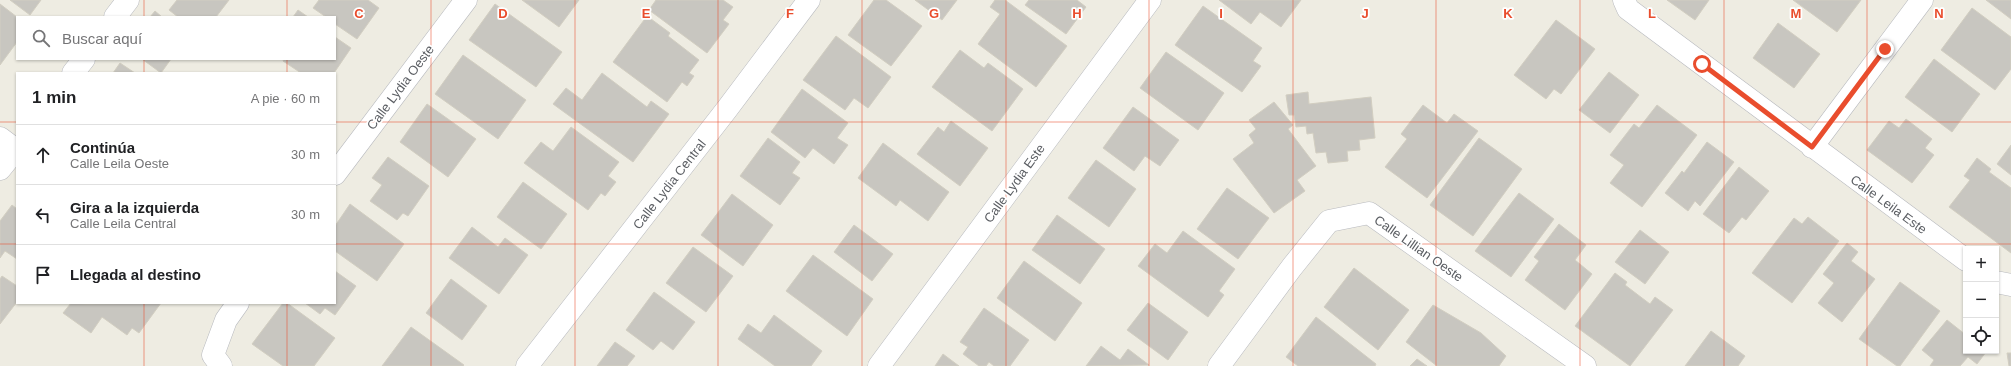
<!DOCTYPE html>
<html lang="es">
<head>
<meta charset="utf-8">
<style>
	body { margin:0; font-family:Arial,sans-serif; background:#f2f2f2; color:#202124 }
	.controls { position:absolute; right:12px; bottom:12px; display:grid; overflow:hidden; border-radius:0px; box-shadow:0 1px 3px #0004 }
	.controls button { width:36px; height:36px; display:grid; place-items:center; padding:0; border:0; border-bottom:1px solid #e0e0e0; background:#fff; color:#202124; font:20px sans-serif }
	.stop { position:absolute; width:12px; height:12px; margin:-9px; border:3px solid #e94d2d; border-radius:50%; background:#fff }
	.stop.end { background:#e94d2d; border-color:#fff; box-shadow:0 1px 4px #0008 }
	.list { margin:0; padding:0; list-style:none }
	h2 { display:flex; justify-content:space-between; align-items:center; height:52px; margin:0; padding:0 16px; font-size:17px }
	h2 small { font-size:13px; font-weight:400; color:#757577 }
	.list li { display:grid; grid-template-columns:26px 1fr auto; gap:12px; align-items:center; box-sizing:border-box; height:60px; padding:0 16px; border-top:1px solid #e0e0e0 }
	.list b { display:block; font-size:15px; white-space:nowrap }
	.list p { margin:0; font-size:13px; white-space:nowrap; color:#757577 }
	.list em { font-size:13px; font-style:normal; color:#757577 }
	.icon { flex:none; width:22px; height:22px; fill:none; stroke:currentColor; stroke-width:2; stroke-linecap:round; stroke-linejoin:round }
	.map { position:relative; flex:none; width:2011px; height:366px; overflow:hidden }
	.search { position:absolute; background:#fff; box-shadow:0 1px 3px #0004; left:16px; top:16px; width:320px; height:44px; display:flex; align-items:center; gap:10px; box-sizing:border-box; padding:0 14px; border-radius:0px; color:#757577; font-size:15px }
	.panel { position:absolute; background:#fff; box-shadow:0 1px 3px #0004; left:16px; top:72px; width:320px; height:232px; border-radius:0px }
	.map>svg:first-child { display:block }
	.building { fill:#c8c6c0; stroke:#d2cec1 }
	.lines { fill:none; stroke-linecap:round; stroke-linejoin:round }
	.street-casing { stroke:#b8babf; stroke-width:23 }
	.street { stroke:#fff; stroke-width:22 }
	.route { stroke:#e94d2d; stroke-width:5 }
	.grid { fill:none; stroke:#e94d2d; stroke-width:1; stroke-opacity:0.55 }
	.labels { text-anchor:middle; stroke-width:3.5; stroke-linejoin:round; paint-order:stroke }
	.street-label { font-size:13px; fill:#5b5e63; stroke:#fff }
	.grid-label { font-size:13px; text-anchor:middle; font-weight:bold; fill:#e94d2d; stroke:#fff; stroke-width:3.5; stroke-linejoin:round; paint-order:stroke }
</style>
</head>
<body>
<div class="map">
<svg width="2011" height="366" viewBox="0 0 2011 366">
	<rect width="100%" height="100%" fill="#eeece2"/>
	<path class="building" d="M10,0h31l-11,15z
		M177,0h52l-13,17h-38l-9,-7z
		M319,0h49l11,8 -22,31 -22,-15v-7h-9l-13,-9z
		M522,0h57l-20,27z
		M656,0h67l10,7 -10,13 6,4 -22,29 -58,-43z
		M874,0h12l36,26 -31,40 -43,-31z
		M915,0h42l-15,20z
		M995,0h10l62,46 -31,41 -58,-43 22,-30 -10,-7z
		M1029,0h48l9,7 -20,27 -41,-29z
		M1219,0h82l-20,27 -21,-15 -9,12z
		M1667,0h42l-14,20z
		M1793,0h68l-24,32z
		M1986,0h25v19z
		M0,4l17,13v25l-17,23z
		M495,4l67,48 -26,35 -67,-47z
		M1203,6l59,42 -9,13 8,5 -19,26 -67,-47z
		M1972,8l39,29v32l-16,21 -54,-40z
		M298,10l10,7h-15z
		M155,11l7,6h-12z
		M647,16l23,17 -2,3 31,24 -10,13 5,3 -7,10 -5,-4 -15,20 -54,-40z
		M1556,20l39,29 -34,45 -7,-5 -8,10 -32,-24z
		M1778,23l42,31 -26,34 -41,-30z
		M836,36l55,41 -23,31 -14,-10 -9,12 -42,-30z
		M335,37l16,11 -17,25h-33l-18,-12 1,-2h51z
		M960,50l24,18 4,-5 35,26 -31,42 -60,-44z
		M1166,52l58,41 -26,37 -58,-42z
		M463,55l63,45 -28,39 -63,-45z
		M142,59h29l-10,14z
		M1934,59l46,35 -28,38 -47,-35z
		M120,63l15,10h-22z
		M1609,72l30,23 -29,38 -31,-23z
		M602,73l45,34 4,-6 18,13 -36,48 -80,-58 13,-16 16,12z
		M802,89l46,34 -11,15 11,7 -14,19 -21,-16 -8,10 -34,-26z
		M1308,92l1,12 62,-7 4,41 -16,2 1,10 -13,1 1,10 -20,2 -2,-11 -10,1 -3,-20 -6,1 -1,-8 -10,1 -2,-12h-5l-3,-20z
		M1274,102l19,23 -5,4 28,37 -19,14 8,11 -31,22 -41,-54 21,-16 -5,-8 7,-6 -7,-9z
		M427,104l49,35 -28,38 -48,-35z
		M1423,105l24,18 7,-9 24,17 -51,67 -42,-31 22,-28 -6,-5z
		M1657,105l40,30 -55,72 -32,-24 14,-18 -14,-10 24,-31 5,4z
		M1133,107l46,33 -19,26 -15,-10 -11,15 -31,-23z
		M1906,119l26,20 -7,9 9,7 -22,28 -45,-33 22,-29 10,7z
		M951,121l37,27 -28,38 -43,-32 21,-27 6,5z
		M571,127l48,35 -11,14 8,6 -11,14 -4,-3 -13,17 -64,-47 17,-21 12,9z
		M768,138l32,24 -8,11 8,5 -20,27 -40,-29z
		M1479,138l43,31 -49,67 -43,-31z
		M1707,142l27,20 -34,44 -5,-5 -7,10 -23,-18 17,-22 2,2z
		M883,143l66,49 -21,29 -28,-21 -4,6 -38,-28z
		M2011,145v30l-14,-11z
		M388,157l41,29 -21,30 -5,-3 -6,7 -27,-19 12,-16 -10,-7z
		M1977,158l14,11 -2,3 22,16v65l-62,-46 21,-27 -6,-4z
		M1096,160l40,29 -27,38 -41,-29z
		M1739,167l30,24 -23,29 -4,-3 -13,16 -26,-19z
		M523,182l44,32 -26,35 -44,-32z
		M1227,188l42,30 -31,41 -41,-30z
		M1519,193l35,26 -43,58 -36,-26z
		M732,194l41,31 -30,41 -42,-31z
		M350,204l54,40 -27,37 -42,-30v-25z
		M12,205l5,4v50l-12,-8 -5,7v-37z
		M1057,215l48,34 -25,35 -48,-34z
		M1808,217l31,24 -47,62 -40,-30 42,-55 8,6z
		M1559,224l27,21 -11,15 17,14 -27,36 -40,-30 14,-19 -5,-4z
		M854,225l39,29 -21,27 -38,-29z
		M472,227l26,20 7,-9 23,17 -29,39 -50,-36z
		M1640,230l29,22 -24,32 -30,-22z
		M1183,231l52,38 -16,22 5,4 -16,22 -70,-51 17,-22 12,9z
		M1847,243l11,9 -7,9 24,18 -33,43 -24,-19 16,-20 -11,-9z
		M693,247l40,29 -27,36 -40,-29z
		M813,255l60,44 -26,37 -61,-45z
		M1024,261l58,42 -27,38 -58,-43z
		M1354,268l55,42 -31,40 -54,-43z
		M335,271l21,15 -21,29 -10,-7 -5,6 -15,-11h30z
		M1615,273l12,9 -2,3 25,19 5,-7 18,13 -43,56 -55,-40z
		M2,276l15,10v16l-17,22v-45z
		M451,279l36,27 -25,34 -36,-27z
		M1900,282l40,29 -40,55h-3l-38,-27z
		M654,292l41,30 -22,28 -12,-9 -8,9 -27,-20z
		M71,303l15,1 75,-1 -22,30 -7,-5 -5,7 -25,-18 -11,16 -28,-20z
		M283,303h4l48,35 -21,28h-31l-31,-22z
		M1148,303l40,29 -20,28 -41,-30z
		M1433,305l48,28 25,23 -7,10h-62l-31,-24z
		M984,308l45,32 -19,26h-16l-5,-4 -3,4h-7l-16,-12 5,-7 -8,-5z
		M774,315l48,36 -11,15h-36l-37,-27 10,-15 13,9z
		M1316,317l60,47 -1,2h-77l-12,-9z
		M1947,320l19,15v16l20,1 -9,12 -9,-7 -8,9h-30l4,-6 -12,-10z
		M411,327l53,38 -1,1h-81z
		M1711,331l34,25 -7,10h-53z
		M615,342l20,14 -8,10h-30z
		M1101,346l19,14 8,-11 21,16 -63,1z
		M2007,353h4v13h-2z
		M943,354l16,12h-24z
		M1417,359l10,7h-17z"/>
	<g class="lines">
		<g class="street-casing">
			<path id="street" d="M1624,0l4,9 338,251
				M115,17l13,-17
				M73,73l11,-14
				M0,138l16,12
				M1812,147l110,-147
				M0,169l17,-21
				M335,174l131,-174
				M1996,282l15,3
				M221,366l-8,-11 13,-35 12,-17
				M527,366l200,-257 82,-109
				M879,366l271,-366
				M1219,366l73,-99 37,-46 40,-8 216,153"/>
		</g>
		<use href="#street" class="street"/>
	</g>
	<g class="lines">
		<path class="route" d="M1702,64l110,83 73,-98"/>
	</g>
	<path class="grid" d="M144,0v17M287,0v17M431,0v366M575,0v366M718,0v366M862,0v366M1006,0v366M1149,0v366M1293,0v366M1436,0v366M1580,0v366M1724,0v366M1867,0v366M144,59v14M287,59v14M0,122h17M335,122h1676M0,244h17M335,244h1676M144,303v63M287,303v63"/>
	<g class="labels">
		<g class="street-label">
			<text transform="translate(400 87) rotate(-53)" y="5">Calle Lydia Oeste</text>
			<text transform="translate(1014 183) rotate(-54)" y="5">Calle Lydia Este</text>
			<text transform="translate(669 184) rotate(-52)" y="5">Calle Lydia Central</text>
			<text transform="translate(1889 204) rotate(36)" y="5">Calle Leila Este</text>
			<text transform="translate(1419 248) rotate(35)" y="5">Calle Lillian Oeste</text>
		</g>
	</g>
	<g class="grid-label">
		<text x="359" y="18">C</text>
		<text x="503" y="18">D</text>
		<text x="646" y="18">E</text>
		<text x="790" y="18">F</text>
		<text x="934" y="18">G</text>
		<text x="1077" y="18">H</text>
		<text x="1221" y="18">I</text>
		<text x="1365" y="18">J</text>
		<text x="1508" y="18">K</text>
		<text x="1652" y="18">L</text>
		<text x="1796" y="18">M</text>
		<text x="1939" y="18">N</text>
	</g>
</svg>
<div class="controls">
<button>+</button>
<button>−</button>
<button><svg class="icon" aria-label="locate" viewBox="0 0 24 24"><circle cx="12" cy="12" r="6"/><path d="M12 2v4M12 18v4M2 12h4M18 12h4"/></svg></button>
</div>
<div class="stop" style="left:1702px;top:64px"></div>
<div class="stop end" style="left:1885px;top:49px"></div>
<div class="search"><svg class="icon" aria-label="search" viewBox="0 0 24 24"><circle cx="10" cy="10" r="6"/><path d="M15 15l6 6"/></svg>Buscar aquí</div>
<section class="panel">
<h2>1 min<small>A pie · 60 m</small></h2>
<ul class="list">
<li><svg class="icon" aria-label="ahead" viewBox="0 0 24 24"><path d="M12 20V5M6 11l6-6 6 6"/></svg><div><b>Continúa</b><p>Calle Leila Oeste</p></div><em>30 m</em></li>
<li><svg class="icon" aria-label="left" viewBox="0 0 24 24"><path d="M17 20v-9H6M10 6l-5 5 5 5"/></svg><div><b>Gira a la izquierda</b><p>Calle Leila Central</p></div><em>30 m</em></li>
<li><svg class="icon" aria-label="arrive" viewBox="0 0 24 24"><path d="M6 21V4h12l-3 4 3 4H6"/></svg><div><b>Llegada al destino</b></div></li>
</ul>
</section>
</div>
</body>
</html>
